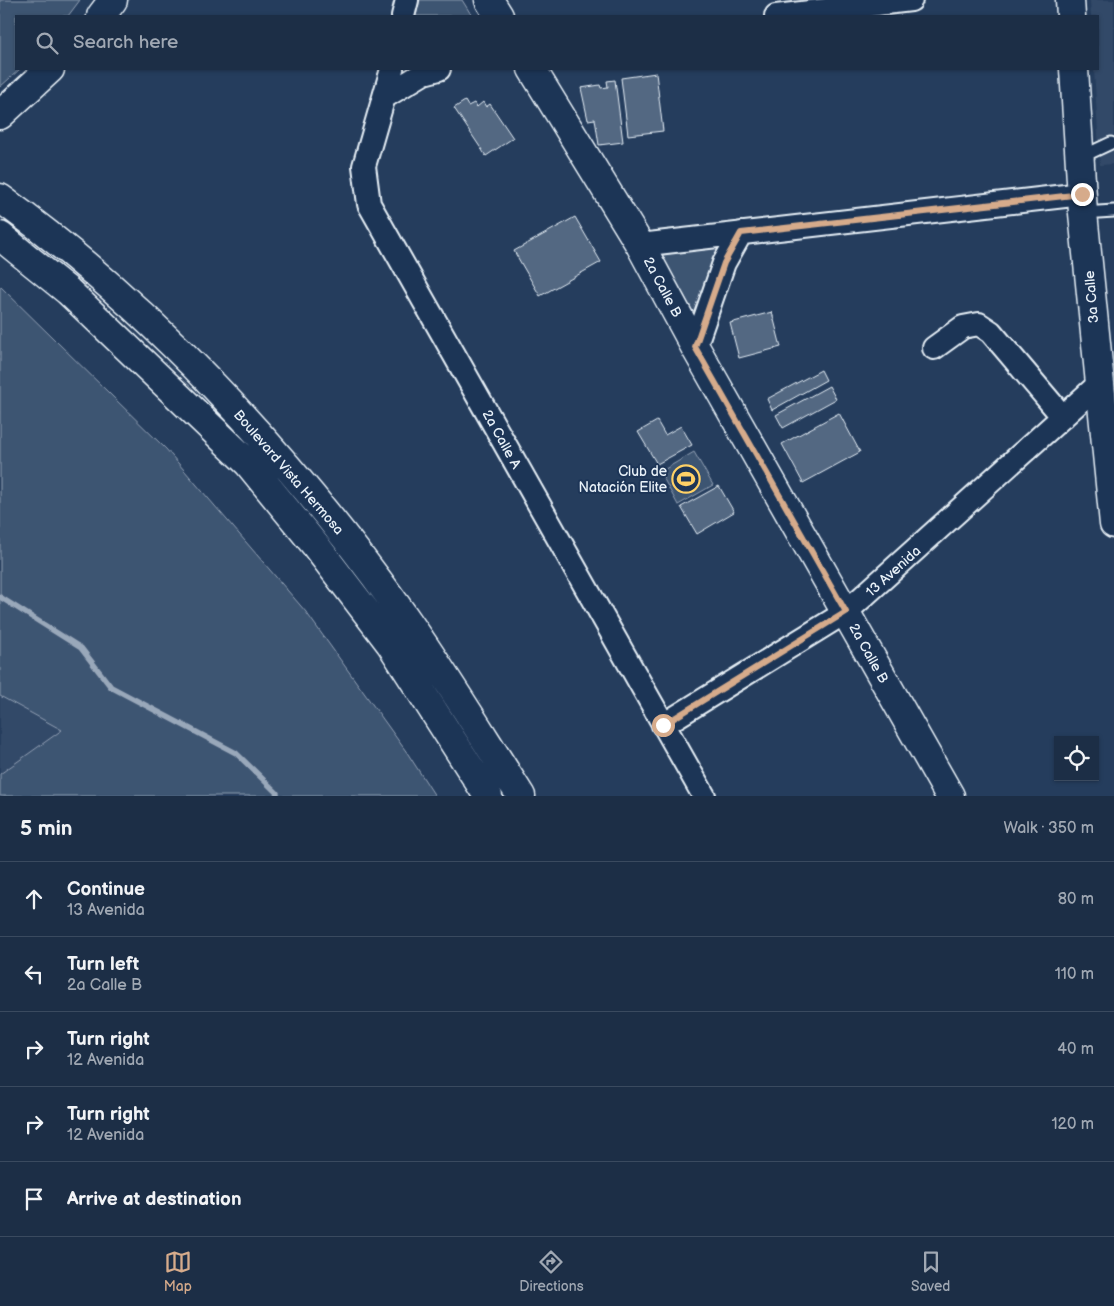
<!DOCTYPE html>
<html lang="en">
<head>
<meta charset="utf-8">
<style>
	body { margin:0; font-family:"Balsamiq Sans",sans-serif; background:#25364d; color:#f1f3f6 }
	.controls { position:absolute; right:15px; bottom:15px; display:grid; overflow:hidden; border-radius:0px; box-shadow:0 1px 4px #0004 }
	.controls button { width:45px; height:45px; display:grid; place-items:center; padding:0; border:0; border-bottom:1px solid #3a4a5f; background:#1c2e46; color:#f1f3f6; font:25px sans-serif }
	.stop { position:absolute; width:15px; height:15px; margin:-11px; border:4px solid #d6ab8b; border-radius:50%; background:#fff }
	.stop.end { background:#d6ab8b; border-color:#fff; box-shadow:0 1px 5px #0008 }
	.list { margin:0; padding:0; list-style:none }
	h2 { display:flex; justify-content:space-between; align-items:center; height:65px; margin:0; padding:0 20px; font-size:21px }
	h2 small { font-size:16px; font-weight:400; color:#a0a8b3 }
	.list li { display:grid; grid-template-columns:32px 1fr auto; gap:15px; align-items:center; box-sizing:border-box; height:75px; padding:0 20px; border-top:1px solid #3a4a5f }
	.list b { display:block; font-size:19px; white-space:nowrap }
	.list p { margin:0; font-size:16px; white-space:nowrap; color:#a0a8b3 }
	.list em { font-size:16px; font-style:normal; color:#a0a8b3 }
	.icon { flex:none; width:28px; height:28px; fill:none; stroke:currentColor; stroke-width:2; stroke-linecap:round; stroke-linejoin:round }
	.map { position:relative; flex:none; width:1114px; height:796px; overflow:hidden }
	.search { position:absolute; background:#1c2e46; box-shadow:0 1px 4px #0004; left:15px; right:15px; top:15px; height:55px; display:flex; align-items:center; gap:12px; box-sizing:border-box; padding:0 18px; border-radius:0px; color:#a0a8b3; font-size:19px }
	.sheet { height:440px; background:#1c2e46 }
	nav { display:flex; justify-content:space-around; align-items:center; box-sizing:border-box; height:70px; border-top:1px solid #3a4a5f; background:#1c2e46; font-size:14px; color:#a0a8b3 }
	nav a { display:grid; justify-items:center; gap:2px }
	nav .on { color:#d6ab8b }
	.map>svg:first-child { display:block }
	.built { fill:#334a68 }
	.green { fill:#3e5472; stroke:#93a2b5 }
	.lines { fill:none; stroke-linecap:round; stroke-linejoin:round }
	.stream { stroke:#99a8ba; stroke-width:5.5 }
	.building { fill:#536782; stroke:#e8f1f8 }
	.service-casing { stroke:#e8f1f8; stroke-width:15 }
	.minor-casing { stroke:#e8f1f8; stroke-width:26 }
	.tertiary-casing { stroke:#e8f1f8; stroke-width:31 }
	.primary-casing { stroke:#e8f1f8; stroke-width:31 }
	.service { stroke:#1d3557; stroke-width:11 }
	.minor { stroke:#1d3557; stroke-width:22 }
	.tertiary { stroke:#1d3557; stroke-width:28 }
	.primary { stroke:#1d3557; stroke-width:28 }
	.route { stroke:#d6ab8b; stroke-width:6 }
	.labels { text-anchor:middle; stroke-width:4; stroke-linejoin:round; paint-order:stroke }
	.street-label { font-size:14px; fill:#e8f1f8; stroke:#1d3557 }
	.poi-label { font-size:14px; fill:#e8f1f8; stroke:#1d3557; text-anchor:end }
</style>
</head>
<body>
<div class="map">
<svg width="1114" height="796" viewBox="0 0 1114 796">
	<rect width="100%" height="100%" fill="#253d5d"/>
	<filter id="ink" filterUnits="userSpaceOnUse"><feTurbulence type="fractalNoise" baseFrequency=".02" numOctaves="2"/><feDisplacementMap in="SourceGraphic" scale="10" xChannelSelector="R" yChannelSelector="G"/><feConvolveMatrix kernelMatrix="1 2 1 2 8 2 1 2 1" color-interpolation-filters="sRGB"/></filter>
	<g filter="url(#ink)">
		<path class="built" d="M1090,0h24v164l-14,1 -6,-96h4v-53h-7z
			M0,696l62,34 -62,44z"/>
		<path class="green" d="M0,0h80l-12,16h-52v53h4l-20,18z
			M420,0h42l10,16h-56z
			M720,246l-26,67 -32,-58z
			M0,286l166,163 140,163 102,142 27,42h-435v-22l62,-44 -62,-34z
			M694,452l19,33 -35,20 -18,-33z"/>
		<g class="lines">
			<path class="stream" d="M0,597l81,51 30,39 125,66 41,40v3"/>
		</g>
		<path class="building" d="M656,73l7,58 -35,4 -7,-57z
			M615,80l8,62 -24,3 -4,-26 -7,1 -7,-32 19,-3 1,3 7,-1 -1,-6z
			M465,101l3,5 6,-3 3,4 6,-5 3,5 4,-3 23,34 -27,18 -32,-48z
			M575,217l26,45 -61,34 -26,-45z
			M772,312l9,35 -42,11 -9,-35z
			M821,370l5,10 -54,30 -5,-11z
			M829,386l7,13 -53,29 -7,-13z
			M839,413l21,39 -57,31 -21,-39z
			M657,421l8,14 16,-9 11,19 -35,19 -19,-32z
			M719,486l15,26 -37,22 -16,-27z"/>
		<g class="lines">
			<g class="service-casing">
				<path id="service" d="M1079,158l32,-15
					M1083,213l31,-2"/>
			</g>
			<g class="minor-casing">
				<path id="minor" d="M403,16l4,-16
					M776,16l135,-16
					M392,69l-28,97 5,38 335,592
					M386,96l38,-23 15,-4
					M640,245l442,-51
					M695,347l29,-84 17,-30
					M934,348l29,-21 16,-3 12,8 72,85
					M663,725l183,-113 253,-228"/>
			</g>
			<g class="tertiary-casing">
				<path id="tertiary" d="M489,0l10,16
					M1070,0l1,16
					M101,16l12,-16
					M532,69l108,176 55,102 255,449
					M1074,69l9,144 31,311
					M0,115l50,-46"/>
			</g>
			<g class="primary-casing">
				<path id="primary" d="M0,198c150,108 288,257 396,407 45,62 84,127 125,191
					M0,236l68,55 180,172 68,83 74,97 98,153"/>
			</g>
			<use href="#service" class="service"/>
			<use href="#minor" class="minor"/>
			<use href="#tertiary" class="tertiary"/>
			<use href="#primary" class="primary"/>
		</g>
	</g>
	<g class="lines" filter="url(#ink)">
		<path class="route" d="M663,725l183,-113 -151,-265 29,-84 17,-30 341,-39"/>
	</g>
	<defs>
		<g id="stadium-ring" transform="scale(1.4375)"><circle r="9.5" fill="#1d3557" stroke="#ffd166" stroke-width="1.5"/><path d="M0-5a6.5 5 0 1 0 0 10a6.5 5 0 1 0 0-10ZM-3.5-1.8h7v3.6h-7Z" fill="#ffd166"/></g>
	</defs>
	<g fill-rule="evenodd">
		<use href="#stadium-ring" x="686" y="479"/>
	</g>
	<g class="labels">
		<g class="street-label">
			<text transform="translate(663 287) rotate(62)" y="5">2a Calle B</text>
			<text transform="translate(1091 297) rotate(-95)" y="5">3a Calle</text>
			<text transform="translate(502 439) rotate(61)" y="5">2a Calle A</text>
			<text transform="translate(289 472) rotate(49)" y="5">Boulevard Vista Hermosa</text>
			<text transform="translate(893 571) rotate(-42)" y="5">13 Avenida</text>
			<text transform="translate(869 653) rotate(61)" y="5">2a Calle B</text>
		</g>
		<g class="poi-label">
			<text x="667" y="476">Club de<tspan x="667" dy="16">Natación Elite</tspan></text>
		</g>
	</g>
</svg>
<div class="controls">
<button><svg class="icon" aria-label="locate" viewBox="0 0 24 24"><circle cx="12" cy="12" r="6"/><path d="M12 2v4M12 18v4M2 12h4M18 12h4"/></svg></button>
</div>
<div class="stop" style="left:663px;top:725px"></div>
<div class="stop end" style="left:1082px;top:194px"></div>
<div class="search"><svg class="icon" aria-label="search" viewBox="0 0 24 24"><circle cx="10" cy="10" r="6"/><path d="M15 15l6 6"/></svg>Search here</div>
</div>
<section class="sheet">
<h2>5 min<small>Walk · 350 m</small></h2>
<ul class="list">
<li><svg class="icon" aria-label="ahead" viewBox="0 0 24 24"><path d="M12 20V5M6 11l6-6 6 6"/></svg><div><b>Continue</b><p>13 Avenida</p></div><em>80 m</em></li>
<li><svg class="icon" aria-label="left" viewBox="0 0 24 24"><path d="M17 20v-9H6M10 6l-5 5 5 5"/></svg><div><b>Turn left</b><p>2a Calle B</p></div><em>110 m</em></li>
<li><svg class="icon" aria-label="right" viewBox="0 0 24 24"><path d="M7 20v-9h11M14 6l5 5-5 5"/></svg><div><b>Turn right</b><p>12 Avenida</p></div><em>40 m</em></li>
<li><svg class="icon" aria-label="right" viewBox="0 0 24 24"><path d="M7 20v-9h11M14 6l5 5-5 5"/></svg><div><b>Turn right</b><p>12 Avenida</p></div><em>120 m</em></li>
<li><svg class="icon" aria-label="arrive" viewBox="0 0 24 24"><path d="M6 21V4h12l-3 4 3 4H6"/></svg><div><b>Arrive at destination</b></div></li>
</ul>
</section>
<nav>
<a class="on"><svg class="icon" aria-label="map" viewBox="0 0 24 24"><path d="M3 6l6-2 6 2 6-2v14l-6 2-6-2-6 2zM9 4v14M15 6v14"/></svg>Map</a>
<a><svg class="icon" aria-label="directions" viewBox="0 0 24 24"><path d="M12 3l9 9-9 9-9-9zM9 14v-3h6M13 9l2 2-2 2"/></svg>Directions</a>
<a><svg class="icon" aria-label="saved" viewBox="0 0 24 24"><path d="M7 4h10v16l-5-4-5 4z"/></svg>Saved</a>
</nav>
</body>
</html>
